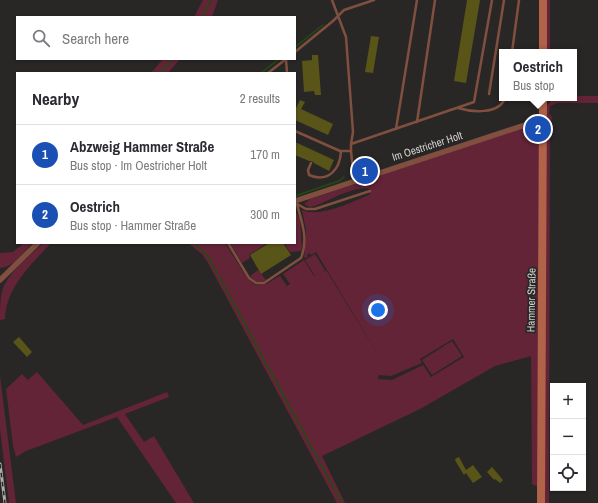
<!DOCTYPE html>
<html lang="en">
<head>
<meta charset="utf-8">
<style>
	body { margin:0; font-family:"Archivo Narrow",sans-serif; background:#f7f7f7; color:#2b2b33 }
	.controls { position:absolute; right:12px; bottom:12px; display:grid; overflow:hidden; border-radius:0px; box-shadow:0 1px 3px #0004 }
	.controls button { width:36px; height:36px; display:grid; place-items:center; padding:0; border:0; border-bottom:1px solid #e1e1e2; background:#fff; color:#2b2b33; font:20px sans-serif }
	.you { position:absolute; left:378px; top:310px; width:14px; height:14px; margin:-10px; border:3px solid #fff; border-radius:50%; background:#1a73e8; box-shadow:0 0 0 6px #1a73e833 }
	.badge { display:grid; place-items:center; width:26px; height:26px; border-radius:50%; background:#7c3aed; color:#fff; font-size:13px; font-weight:700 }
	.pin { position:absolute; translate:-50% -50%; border:2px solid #fff; box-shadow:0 1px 4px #0006 }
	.popup { position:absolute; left:499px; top:49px; width:78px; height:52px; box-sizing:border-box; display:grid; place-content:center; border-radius:0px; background:#fff; filter:drop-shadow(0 1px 3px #0005); font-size:13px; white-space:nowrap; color:#7c7c81 }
	.popup b { font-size:15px; color:#2b2b33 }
	.popup::after { content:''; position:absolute; left:50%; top:100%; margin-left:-8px; border:8px solid transparent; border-top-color:#fff }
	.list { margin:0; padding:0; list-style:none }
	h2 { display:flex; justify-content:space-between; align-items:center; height:52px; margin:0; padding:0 16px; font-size:17px }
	h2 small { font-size:13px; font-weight:400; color:#7c7c81 }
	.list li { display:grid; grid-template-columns:26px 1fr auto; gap:12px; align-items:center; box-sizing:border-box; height:60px; padding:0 16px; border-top:1px solid #e1e1e2 }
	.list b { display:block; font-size:15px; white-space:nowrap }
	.list p { margin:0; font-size:13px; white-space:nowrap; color:#7c7c81 }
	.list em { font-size:13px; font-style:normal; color:#7c7c81 }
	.icon { flex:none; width:22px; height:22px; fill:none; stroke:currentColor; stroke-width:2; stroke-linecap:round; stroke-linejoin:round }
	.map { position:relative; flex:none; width:598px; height:503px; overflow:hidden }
	.search { position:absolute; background:#fff; box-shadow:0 1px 3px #0004; left:16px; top:16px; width:280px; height:44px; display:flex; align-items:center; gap:10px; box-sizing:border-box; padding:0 14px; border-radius:0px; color:#7c7c81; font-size:15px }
	.panel { position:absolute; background:#fff; box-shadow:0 1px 3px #0004; left:16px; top:72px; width:280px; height:172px; border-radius:0px }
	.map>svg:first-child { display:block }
	.green { fill:#622436; fill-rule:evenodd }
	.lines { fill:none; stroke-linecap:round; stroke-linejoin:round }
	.stream { stroke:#214c12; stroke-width:1.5 }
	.building { fill:#595418 }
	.lane { stroke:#804f3f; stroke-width:2.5 }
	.street { stroke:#804f3f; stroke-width:5.5 }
	.secondary { stroke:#b1634a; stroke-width:8 }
	.rail-casing { stroke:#aeadac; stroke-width:3 }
	.rail { stroke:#292725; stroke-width:1.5; stroke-dasharray:4.5; stroke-linecap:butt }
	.labels { text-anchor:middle; stroke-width:3.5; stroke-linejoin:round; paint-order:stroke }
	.street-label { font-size:11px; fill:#d3d2d1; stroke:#292725 }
</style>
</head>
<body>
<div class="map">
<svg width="598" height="503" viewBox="0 0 598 503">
	<rect width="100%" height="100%" fill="#292725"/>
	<path class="green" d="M203,0h15l-6,17h-18z
		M546,0h4v52h-4z
		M163,59h17l-12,14h-17z
		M574,96h24v7h-40l-8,3 -1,8 2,1 1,4 -2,2 -1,382h-5l2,-397 5,-5v-3h23z
		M534,124l6,6 -2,357 -6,-3 -1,-128 -36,10 -75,43 -98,47 23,47h-8l-130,-242 -5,-7 -14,-11h37l22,35 8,7 11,-1 14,-8 7,10 3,-2 -7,-10 21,-14 10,16 12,-6 58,94 -68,-112 -5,3 -2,-2 -2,2 1,2 -4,1 2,-28 -4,-20c19,8 49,-8 67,-15l2,-5c-13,-7 -45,12 -56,16l-6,1 -5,-3 6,-5zM453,339l11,18 -33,20 -8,-12 -31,15 -14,-1 1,-4 12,1 31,-13 -2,-4z
		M295,210l5,9 2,29 -1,3 -11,1 -6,-9h11z
		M24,243h8c-9,10 -18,24 -32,25v-15l13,-1z
		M43,243h8c-20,22 -45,44 -46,76l-5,1c0,-10 0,-22 3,-32 7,-17 27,-32 40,-45z
		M230,243h37l-18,12 1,3 -8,5z
		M315,254l10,16 -10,6 -10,-16z
		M258,270l8,10 -4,2 -7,-1 -5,-5z
		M452,341l10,15 -30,19 -10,-15z
		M37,372l46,53 84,-33 2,5 -44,17 19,28 10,-6 40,67h-18l-59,-86 -91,34 -10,6 -3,-11 -7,-57 16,-15 6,6z
		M0,376l16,127h-7l-9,-74z"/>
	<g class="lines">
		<path class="stream" d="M202,17l9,-17
			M295,47l28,-22
			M160,73l13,-14
			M261,73l18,-14
			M295,196l44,-15 5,-4
			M192,243l12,8 5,7 133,245"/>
	</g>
	<path class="building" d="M467,0h13l-14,83 -12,-2z
		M371,36l8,1 -6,36 -8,-1z
		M312,55h6l3,40h-6l-1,-4 -10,1 -2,-31 10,-1z
		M300,100l5,2 -4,7 32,15 -5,11 -33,-15v-10z
		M295,142l39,18 -5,11 -15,-8 -2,-2h-3l-14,-6z
		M269,243h14l8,12 -30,19 -11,-19z
		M19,337l13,15 -5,5 -14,-15z
		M459,457l7,13 7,-5 9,12 -9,6 -7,-10 -2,2 -8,-13 -1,-3z
		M492,467l11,13 -3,3 -5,-4 -1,1 -7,-8z"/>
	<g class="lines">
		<path class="lane" d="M332,0l14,37 7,95 -2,12
			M295,52l38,-31 11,-11 30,-10
			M512,52l7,-52
			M286,59l1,14
			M268,73l18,-14
			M489,94l15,-94
			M458,108c13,4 41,7 47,-10
			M417,122l18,-122
			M396,129l21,-129
			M295,131l45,20h11v-7l123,-42 18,-102
			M351,151l3,29
			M311,163l-3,7 1,5c19,8 31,-5 32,-24
			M297,204l9,5h9l55,-18
			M228,243l21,35 7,5h8l37,-25c8,-19 0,-39 -5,-57"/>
		<path class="street" d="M295,201l248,-82
			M0,280l38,-37"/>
		<path class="secondary" d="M543,52v-52
			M541,503l2,-405"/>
		<g class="rail-casing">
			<path id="rail" d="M0,464l5,39"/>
		</g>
		<use href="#rail" class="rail"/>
	</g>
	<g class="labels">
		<g class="street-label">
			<text transform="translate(427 146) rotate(-18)" y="4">Im Oestricher Holt</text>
			<text transform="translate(531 300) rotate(-89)" y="4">Hammer Straße</text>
		</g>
	</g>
</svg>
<div class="controls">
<button>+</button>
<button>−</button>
<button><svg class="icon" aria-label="locate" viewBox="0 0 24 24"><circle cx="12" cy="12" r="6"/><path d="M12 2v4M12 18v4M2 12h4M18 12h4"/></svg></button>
</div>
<div class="you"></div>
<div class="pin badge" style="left:365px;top:171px;background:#1a4fb4">1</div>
<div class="pin badge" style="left:538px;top:129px;background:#1a4fb4">2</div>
<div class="popup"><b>Oestrich</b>Bus stop</div>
<div class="search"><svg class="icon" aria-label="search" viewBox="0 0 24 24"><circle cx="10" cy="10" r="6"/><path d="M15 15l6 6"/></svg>Search here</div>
<section class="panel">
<h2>Nearby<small>2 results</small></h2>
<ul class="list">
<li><span class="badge" style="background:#1a4fb4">1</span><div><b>Abzweig Hammer Straße</b><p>Bus stop · Im Oestricher Holt</p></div><em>170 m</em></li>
<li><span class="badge" style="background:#1a4fb4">2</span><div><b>Oestrich</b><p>Bus stop · Hammer Straße</p></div><em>300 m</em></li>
</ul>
</section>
</div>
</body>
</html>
